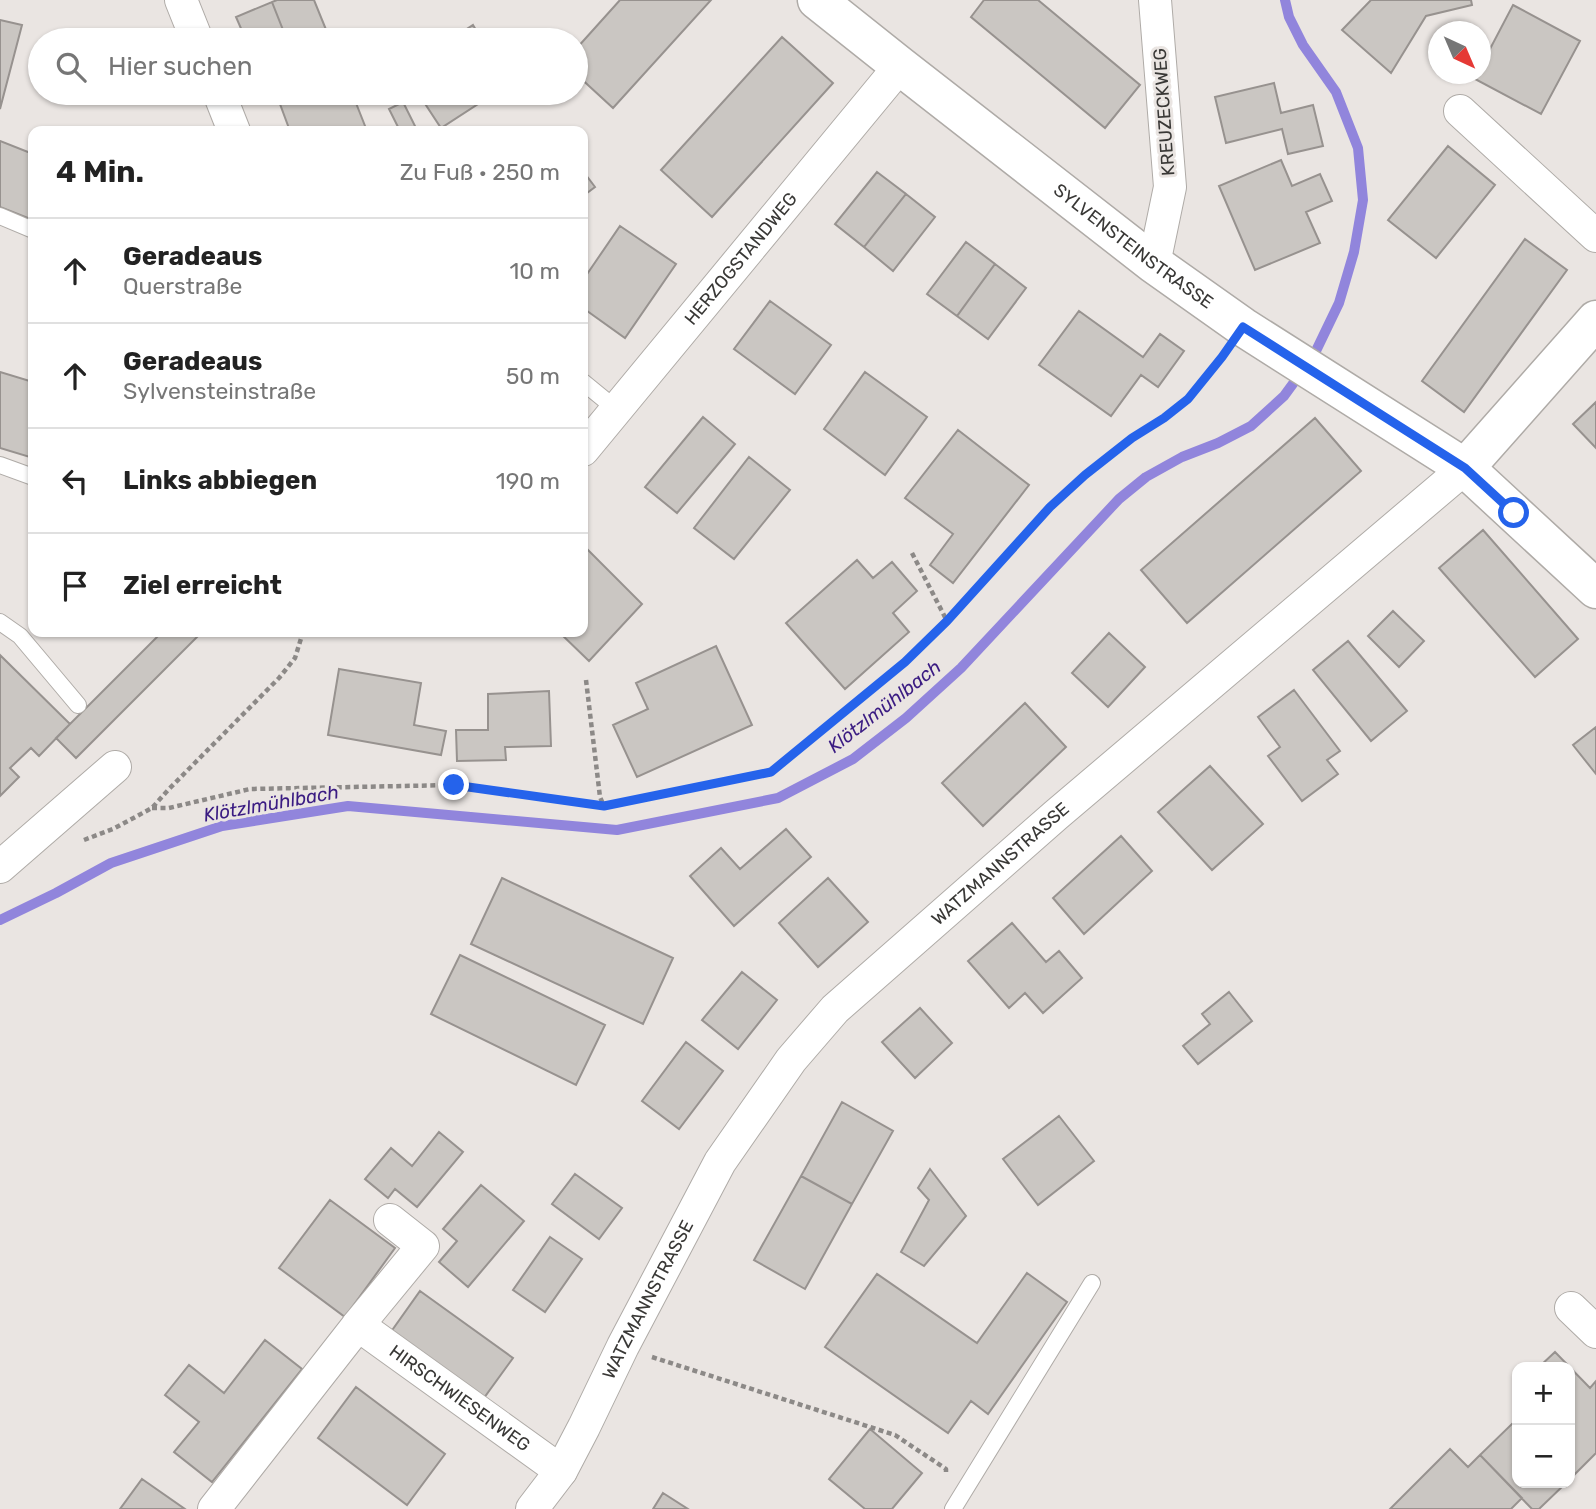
<!DOCTYPE html>
<html lang="de">
<head>
<meta charset="utf-8">
<style>
	body { margin:0; font-family:Rubik,sans-serif; background:#f2f2f2; color:#222 }
	.controls { position:absolute; right:21px; bottom:21px; display:grid; overflow:hidden; border-radius:14px; box-shadow:0 2px 5px #0004 }
	.controls button { width:63px; height:63px; display:grid; place-items:center; padding:0; border:0; border-bottom:2px solid #e0e0e0; background:#fff; color:#222; font:35px sans-serif }
	.compass { position:absolute; left:1428px; top:21px; width:63px; height:63px; border-radius:50%; background:#fff; box-shadow:0 2px 5px #0004; rotate:136deg }
	.stop { position:absolute; width:21px; height:21px; margin:-16px; border:5px solid #2563eb; border-radius:50%; background:#fff }
	.stop.end { background:#2563eb; border-color:#fff; box-shadow:0 2px 7px #0008 }
	.list { margin:0; padding:0; list-style:none }
	h2 { display:flex; justify-content:space-between; align-items:center; height:91px; margin:0; padding:0 28px; font-size:30px }
	h2 small { font-size:23px; font-weight:400; color:#767676 }
	.list li { display:grid; grid-template-columns:46px 1fr auto; gap:21px; align-items:center; box-sizing:border-box; height:105px; padding:0 28px; border-top:2px solid #e0e0e0 }
	.list b { display:block; font-size:26px; white-space:nowrap }
	.list p { margin:0; font-size:23px; white-space:nowrap; color:#767676 }
	.list em { font-size:23px; font-style:normal; color:#767676 }
	.icon { flex:none; width:38px; height:38px; fill:none; stroke:currentColor; stroke-width:2; stroke-linecap:round; stroke-linejoin:round }
	.map { position:relative; flex:none; width:1596px; height:1509px; overflow:hidden }
	.search { position:absolute; background:#fff; box-shadow:0 2px 5px #0004; left:28px; top:28px; width:560px; height:77px; display:flex; align-items:center; gap:18px; box-sizing:border-box; padding:0 24px; border-radius:38px; color:#767676; font-size:26px }
	.panel { position:absolute; background:#fff; box-shadow:0 2px 5px #0004; left:28px; top:126px; width:560px; height:511px; border-radius:14px }
	.map>svg:first-child { display:block }
	.lines { fill:none; stroke-linecap:round; stroke-linejoin:round }
	.stream { stroke:#9185dc; stroke-width:10 }
	.building { fill:#cac6c2; stroke:#97928f; stroke-width:2 }
	.service-casing { stroke:#afaba7; stroke-width:18 }
	.minor-casing { stroke:#afaba7; stroke-width:34 }
	.tertiary-casing { stroke:#afaba7; stroke-width:41 }
	.path { stroke:#8c8987; stroke-width:4.5; stroke-dasharray:5 3.5; stroke-linecap:butt }
	.service { stroke:#fff; stroke-width:16 }
	.minor { stroke:#fff; stroke-width:32 }
	.tertiary { stroke:#fff; stroke-width:38 }
	.route { stroke:#2563eb; stroke-width:9 }
	.labels { text-anchor:middle; stroke-width:6; stroke-linejoin:round; paint-order:stroke }
	.street-label { font-size:18px; fill:#393836; stroke:#eae5e2 }
	.water-label { font-size:19px; font-style:italic; fill:#3a1b82; stroke:#eae5e2 }
</style>
</head>
<body>
<div class="map">
<svg width="1596" height="1509" viewBox="0 0 1596 1509">
	<rect width="100%" height="100%" fill="#eae5e2"/>
	<g class="lines">
		<path class="stream" d="M0,920l56,-27 55,-30 111,-37 126,-20 269,24 161,-32 75,-39 53,-41 55,-50 158,-169 27,-22 36,-20 36,-14 33,-17 33,-30 30,-41 25,-52 15,-51 9,-52 -5,-52 -22,-56 -33,-47 -14,-28 -4,-17"/>
	</g>
	<path class="building" d="M277,0h37l15,37 -8,3h-34l-15,-38z
		M620,0h91l-98,108 -37,-34v-25z
		M984,0h54l102,85 -35,43 -134,-111z
		M1371,0h100l1,5 -46,11 -35,57 -49,-43z
		M272,2l15,38h-41l-10,-23z
		M1513,5l67,36 -39,73 -66,-35 2,-5h3v-6z
		M0,20l22,5 -22,84z
		M473,25l9,15h-32z
		M782,37l51,46 -121,134 -51,-47z
		M1274,83l7,30 32,-8 10,41 -35,8 -6,-25 -56,14 -11,-46z
		M308,93h44l15,38h-77l-10,-27z
		M418,93h77l-54,35z
		M403,102l13,26 -6,3h-10l-11,-22z
		M0,141l33,13v66l-33,-13z
		M1448,146l47,39 -59,73 -48,-38z
		M1281,160l11,26 28,-12 12,27 -26,11 14,31 -65,27 -36,-84z
		M583,171l12,16 -12,9z
		M877,172l29,22 -42,53 -29,-23z
		M906,194l29,23 -42,54 -29,-24z
		M620,226l56,38 -51,74 -42,-30v-28z
		M1525,239l42,31 -103,142 -42,-31z
		M966,242l29,22 -38,52 -30,-22z
		M995,264l31,24 -38,51 -31,-23z
		M770,301l61,44 -36,49 -61,-45z
		M1079,311l64,46 17,-23 24,17 -26,36 -17,-12 -30,41 -72,-51z
		M0,372l33,10v76l-33,-10z
		M865,372l62,45 -42,58 -61,-46z
		M1596,402v46l-23,-24z
		M703,417l32,27 -58,69 -32,-26z
		M1315,418l46,53 -174,152 -46,-53z
		M958,430l71,55 -76,98 -23,-18 23,-31 -48,-36z
		M749,457l41,33 -56,69 -40,-31z
		M1483,530l95,109 -43,38 -96,-109z
		M583,545l59,59 -53,57 -30,-29h24z
		M857,560l16,18 19,-16 25,29 -24,22 16,19 -64,57 -59,-66z
		M1393,611l31,30 -25,26 -31,-31z
		M162,632h40l-126,126 -20,-20z
		M1109,633l36,34 -37,40 -36,-34z
		M1348,641l59,70 -36,30 -58,-71z
		M716,646l36,79 -115,52 -24,-52 35,-16 -12,-26z
		M0,655l70,69 -31,32 -8,-8 -21,20 9,9 -19,19z
		M339,669l82,14 -7,42 32,6 -5,24 -113,-20z
		M1294,690l46,61 -13,9 11,14 -36,27 -34,-45 12,-9 -22,-30z
		M549,691l2,55 -46,1 1,13 -49,1 -1,-31h32v-36z
		M1025,703l41,44 -83,79 -41,-43z
		M1596,727v47l-23,-29z
		M1210,766l53,58 -51,46 -54,-58z
		M786,829l25,28 -77,69 -44,-50 31,-28 19,21z
		M1121,836l31,35 -68,63 -31,-36z
		M502,878l171,80 -30,66 -172,-80z
		M828,878l40,44 -50,45 -39,-44z
		M1012,923l34,39 13,-11 23,27 -39,35 -18,-20 -16,15 -41,-47z
		M460,955l145,70 -29,60 -145,-71z
		M742,972l35,28 -39,49 -36,-29z
		M1229,992l23,29 -54,43 -15,-18 27,-22 -8,-10z
		M920,1008l32,35 -37,35 -33,-36z
		M686,1042l37,29 -44,58 -37,-28z
		M842,1102l51,29 -41,73 -51,-28z
		M1059,1116l35,45 -56,44 -35,-46z
		M439,1132l24,20 -46,55 -22,-18 -7,9 -23,-19 26,-31 21,18z
		M930,1169l36,47 -42,50 -23,-14 28,-52 -11,-12z
		M575,1174l47,34 -23,31 -47,-35z
		M801,1176l51,28 -47,85 -51,-29z
		M481,1185l43,36 -56,66 -29,-25 18,-21 -14,-12z
		M330,1200l65,48 -50,69 -66,-49z
		M550,1237l32,22 -37,53 -32,-22z
		M1027,1273l40,29 -79,112 -17,-13 -23,32 -123,-86 52,-73 100,69z
		M420,1291l93,67 -32,44 -93,-66z
		M265,1340l37,29 -90,113 -38,-30 25,-30 -34,-27 24,-30 35,28z
		M1555,1352l35,36 6,-7v72l-26,26v-112h-31z
		M356,1387l89,67 -38,51 -89,-67z
		M1517,1419v64h49l-27,26h-7l-52,-54z
		M870,1429l52,44 -30,36h-27l-36,-30z
		M1450,1449l18,18 12,-12 42,43 -11,11h-121z
		M142,1479l43,30h-65z
		M663,1493l25,16h-35z"/>
	<g class="lines">
		<g class="service-casing">
			<path id="service" d="M0,216l33,14
				M583,382l33,27
				M0,465l33,12
				M0,622l20,14 58,69
				M953,1509l139,-226"/>
		</g>
		<g class="minor-casing">
			<g id="minor">
				<path d="M181,0l16,40"/>
				<path d="M219,93l15,38"/>
				<path d="M1460,111l136,125"/>
				<path d="M1154,264l16,-77 -15,-187"/>
				<path id="s1" d="M583,450l317,-384"/>
				<path d="M0,867l115,-100"/>
				<path d="M1571,1308l25,24"/>
				<path d="M358,1325l65,-79 -33,-26"/>
				<path id="s2" d="M214,1509l144,-184 203,146"/>
				<path id="s3" d="M532,1509l29,-38 23,-44 39,-81 97,-184 71,-102 44,-51 221,-194 409,-347"/>
			</g>
		</g>
		<g class="tertiary-casing">
			<g id="tertiary">
				<path id="s4" d="M817,0l83,66 254,198 89,63 222,141 131,121"/>
				<path d="M1465,468l131,-148"/>
			</g>
		</g>
		<path class="path" d="M912,553l35,68
			M586,680l14,117 4,9
			M152,808h17l81,-19 204,-4 150,21 167,-34 134,-110 42,-41 103,-114 35,-32 47,-37 32,-20 24,-19 34,-42
			M84,840l29,-11 39,-21 16,-18 111,-112 16,-20 8,-26
			M652,1357l243,78 51,34v4"/>
		<use href="#service" class="service"/>
		<use href="#minor" class="minor"/>
		<use href="#tertiary" class="tertiary"/>
	</g>
	<g class="lines">
		<path class="route" d="M454,785l150,21 167,-34 134,-110 42,-41 103,-114 35,-32 47,-37 32,-20 24,-19 34,-42 21,-30 222,141 49,45"/>
	</g>
	<g class="labels">
		<g class="street-label">
			<text transform="translate(1164 112) rotate(-94)" y="6">KREUZECKWEG</text>
			<text dy="6" stroke="none"><textPath href="#s4" startOffset="401">SYLVENSTEINSTRASSE</textPath></text>
			<text dy="6" stroke="none"><textPath href="#s1" startOffset="248">HERZOGSTANDWEG</textPath></text>
			<text dy="6" stroke="none"><textPath href="#s3" startOffset="807">WATZMANNSTRASSE</textPath></text>
			<text dy="6" stroke="none"><textPath href="#s3" startOffset="240">WATZMANNSTRASSE</textPath></text>
			<text dy="6" stroke="none"><textPath href="#s2" startOffset="359">HIRSCHWIESENWEG</textPath></text>
		</g>
		<g class="water-label">
			<text transform="translate(884 706) rotate(-38)" y="7">Klötzlmühlbach</text>
			<text transform="translate(271 803) rotate(-10)" y="7">Klötzlmühlbach</text>
		</g>
	</g>
</svg>
<div class="controls">
<button>+</button>
<button>−</button>
</div>
<svg class="compass" viewBox="-18 -18 36 36"><path d="M0-13l5 13h-10z" fill="#e53935"/><path d="M0 13l5-13h-10z" fill="#767676"/></svg>
<div class="stop" style="left:1514px;top:513px"></div>
<div class="stop end" style="left:454px;top:785px"></div>
<div class="search"><svg class="icon" aria-label="search" viewBox="0 0 24 24"><circle cx="10" cy="10" r="6"/><path d="M15 15l6 6"/></svg>Hier suchen</div>
<section class="panel">
<h2>4 Min.<small>Zu Fuß · 250 m</small></h2>
<ul class="list">
<li><svg class="icon" aria-label="ahead" viewBox="0 0 24 24"><path d="M12 20V5M6 11l6-6 6 6"/></svg><div><b>Geradeaus</b><p>Querstraße</p></div><em>10 m</em></li>
<li><svg class="icon" aria-label="ahead" viewBox="0 0 24 24"><path d="M12 20V5M6 11l6-6 6 6"/></svg><div><b>Geradeaus</b><p>Sylvensteinstraße</p></div><em>50 m</em></li>
<li><svg class="icon" aria-label="left" viewBox="0 0 24 24"><path d="M17 20v-9H6M10 6l-5 5 5 5"/></svg><div><b>Links abbiegen</b></div><em>190 m</em></li>
<li><svg class="icon" aria-label="arrive" viewBox="0 0 24 24"><path d="M6 21V4h12l-3 4 3 4H6"/></svg><div><b>Ziel erreicht</b></div></li>
</ul>
</section>
</div>
</body>
</html>
